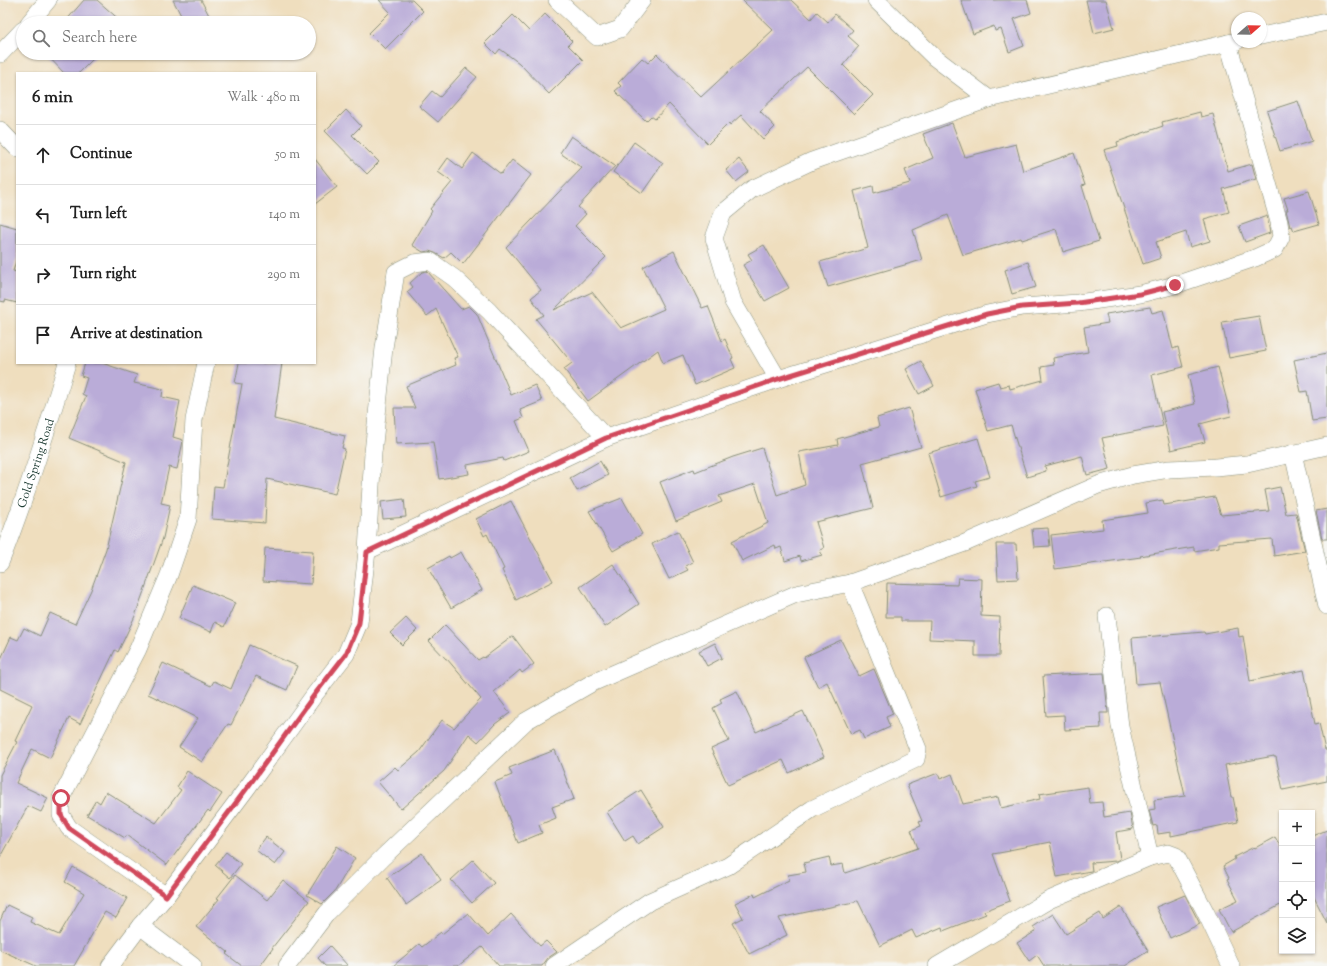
<!DOCTYPE html>
<html lang="en">
<head>
<meta charset="utf-8">
<style>
	body { margin:0; font-family:"Sorts Mill Goudy",serif; background:#f6f6f6; color:#222 }
	.controls { position:absolute; right:12px; bottom:12px; display:grid; overflow:hidden; border-radius:0px; box-shadow:0 1px 3px #0004 }
	.controls button { width:36px; height:36px; display:grid; place-items:center; padding:0; border:0; border-bottom:1px solid #e0e0e0; background:#fff; color:#222; font:20px sans-serif }
	.compass { position:absolute; left:1231px; top:12px; width:36px; height:36px; border-radius:50%; background:#fff; box-shadow:0 1px 3px #0004; rotate:70deg }
	.stop { position:absolute; width:12px; height:12px; margin:-9px; border:3px solid #d1495b; border-radius:50%; background:#fff }
	.stop.end { background:#d1495b; border-color:#fff; box-shadow:0 1px 4px #0008 }
	.list { margin:0; padding:0; list-style:none }
	h2 { display:flex; justify-content:space-between; align-items:center; height:52px; margin:0; padding:0 16px; font-size:17px }
	h2 small { font-size:13px; font-weight:400; color:#767676 }
	.list li { display:grid; grid-template-columns:26px 1fr auto; gap:12px; align-items:center; box-sizing:border-box; height:60px; padding:0 16px; border-top:1px solid #e0e0e0 }
	.list b { display:block; font-size:15px; white-space:nowrap }
	.list em { font-size:13px; font-style:normal; color:#767676 }
	.icon { flex:none; width:22px; height:22px; fill:none; stroke:currentColor; stroke-width:2; stroke-linecap:round; stroke-linejoin:round }
	.map { position:relative; flex:none; width:1327px; height:966px; overflow:hidden }
	.search { position:absolute; background:#fff; box-shadow:0 1px 3px #0004; left:16px; top:16px; width:300px; height:44px; display:flex; align-items:center; gap:10px; box-sizing:border-box; padding:0 14px; border-radius:22px; color:#767676; font-size:15px }
	.panel { position:absolute; background:#fff; box-shadow:0 1px 3px #0004; left:16px; top:72px; width:300px; height:292px; border-radius:0px }
	.map>svg:first-child { display:block }
	.building { fill:#baacd8 }
	.lines { fill:none; stroke-linecap:round; stroke-linejoin:round }
	.minor-casing { stroke:#878e79; stroke-width:18 }
	.minor { stroke:#fff; stroke-width:17 }
	.route { stroke:#d1495b; stroke-width:5 }
	.labels { text-anchor:middle; stroke-width:3; stroke-linejoin:round; paint-order:stroke }
	.street-label { font-size:12px; fill:#1f3d34; stroke:#f6f6f2 }
</style>
</head>
<body>
<div class="map">
<svg width="1327" height="966" viewBox="0 0 1327 966">
	<rect width="100%" height="100%" fill="#f6f6f2"/>
	<filter id="ink" filterUnits="userSpaceOnUse"><feTurbulence type="fractalNoise" baseFrequency=".025" numOctaves="2"/><feDisplacementMap in="SourceGraphic" scale="8" xChannelSelector="R" yChannelSelector="G"/><feConvolveMatrix kernelMatrix="1 2 1 2 8 2 1 2 1" color-interpolation-filters="sRGB"/></filter>
	<filter id="wash" filterUnits="userSpaceOnUse"><feTurbulence type="fractalNoise" baseFrequency=".012" numOctaves="4" result="noise"/><feDisplacementMap in="SourceGraphic" scale="16" xChannelSelector="R" yChannelSelector="G"/><feGaussianBlur stdDeviation="0.9" result="paint"/><feColorMatrix in="noise" values="0 0 0 0 0 0 0 0 0 0 0 0 0 0 0 0 0 1.4 0 .05"/><feComposite in="paint" operator="in"/></filter>
	<g filter="url(#wash)">
		<rect width="100%" height="100%" fill="#efdebe"/>
		<g id="blocks">
			<path class="building" d="M84,0h13l26,23h-59z
				M173,0h28l12,23h-28z
				M379,0h33l11,11 -38,38 -16,-16 21,-21z
				M742,0h49l20,19 6,-7 11,10 7,-8 18,16 -5,6 11,10 -16,19 30,30 -19,19 -47,-47 -47,44 15,16 -12,12 -22,-24 -11,10 -1,-2 -21,21 -39,-40 -14,15 -4,-3 -5,5 -31,-30 6,-5 -3,-3 24,-25 6,5 9,-9 44,43 72,-67z
				M961,0h66l4,13 -17,6 10,27 -15,6 -8,-23 -6,2 -1,-5 -21,8z
				M1086,0h20l8,28 -20,5z
				M545,14l27,27 -4,4 15,15 -34,34 -30,-31 -19,-14 -4,5 -11,-11 28,-28 16,16z
				M45,53h54l-20,20h-15z
				M466,68l11,9 -39,45 -19,-16 13,-15 8,6z
				M1298,101l14,40 -32,10 -13,-40z
				M346,110l15,16 -9,9 27,27 -12,12 -42,-43z
				M1200,112l1,5 12,-3 15,57 24,-7 4,15 -33,10 6,23 -25,7 6,22 -20,6 -4,-15 -30,10 5,16 -18,6 -39,-114 14,-4 -1,-4 46,-16 -1,-4z
				M952,123l13,34 51,-13 7,27 51,-18 11,32 -3,1 17,55 -36,11 -7,-23 -34,11 -1,-2 -58,17 -15,-40 -35,15 9,30 -94,27 -8,-25 48,-14 -14,-57 19,-5 1,7 36,-10 -5,-13 28,-12 -10,-24z
				M571,136l44,30 -37,41 8,7 -11,12 31,31 -52,53 38,-18 29,36 43,-19 -21,-42 31,-16 28,57 6,-2 14,35 3,-2 8,19 -2,1 4,9 -40,17 -12,-30 -20,8 -5,-13 -70,51 -24,-32 8,-6 -36,-44 8,-4 -13,-17 10,-8 -35,-43 76,-79 -22,-15z
				M634,142l29,21 -21,30 -29,-21z
				M473,153l28,21 11,-14 19,15 -68,89 -12,-12 -7,6 -9,-5 -6,-2 -6,1 -11,-7 20,-34 -2,-2 22,-27 -14,-10 10,-14 14,11z
				M315,159l22,28 -22,17z
				M739,159l10,13 -13,10 -10,-12z
				M1309,191l10,33 -25,7 -2,-5 -2,1 -4,-17h2l-4,-12z
				M1267,216l3,17 -25,9 -6,-16z
				M0,223l17,5v30l-4,13 4,1v31l-12,-3v2l-5,-1z
				M764,245l25,43 -24,13 -22,-36 9,-5 -4,-6z
				M1028,262l8,25 -24,7 -7,-24z
				M427,271l34,38 8,-3 8,8 34,81 24,-10 7,16 -22,9 3,8 -7,3 13,30 -25,10 -1,-3 -36,7 2,9 -30,5 -6,-37 -37,2 -2,-36h21l-9,-22 50,-21 -2,-7 4,-1 -22,-48 -9,7 -20,-24 6,-5 -3,-4 12,-11z
				M1150,307l2,6 11,-3 10,39 5,-2 5,20 -31,8 11,51 -61,12 8,31 -23,6 -5,-19 -37,10 1,5 -19,6 -16,-52 -23,6 -13,-42 23,-7 2,5 9,-2 1,4 33,-9 -2,-13 13,-2 -1,-7 35,-6 -4,-25 24,-4 -2,-9z
				M1259,316l7,35 -37,7 -7,-36z
				M1327,353v66l-15,2 -5,-30 -6,1 -7,-32z
				M921,361l13,25 -15,8 -13,-25z
				M85,363h17l35,12 -3,8 29,6 -1,8 18,4 -7,36 10,3 -1,6 -5,23 -8,-2 -8,36 9,2 -7,33 -28,78 -17,36 -3,-2 -35,74 -11,-6 -19,40 -18,-9 -16,34 32,15 -7,14 -13,-6 -28,51v-82l17,-33 -2,-1 17,-36 -32,-16v-28l11,-24 7,3 6,-12 16,8 10,-23 25,11 16,-34 15,-41 20,-87 -57,-24 17,-42 -4,-2 5,-16 -6,-2z
				M239,363h43l-8,56 71,17 -3,12 3,1 -10,45 -68,-15 -2,44 -53,-4 2,-33 9,1 19,-103 -7,-1z
				M1218,367l13,49 -31,8 5,18 -34,8 -9,-38 33,-8 -7,-29z
				M909,408l12,39 -59,16 11,45 -57,14 8,26 -4,2 2,5 -21,6 -1,-5 -15,5 -4,-14 -5,2 -1,-4 -33,16 -10,-20 36,-18 -13,-39 -36,12 3,6 -46,19 -16,-39 34,-13 1,3 38,-15 29,-9 15,47 28,-10 -6,-33 39,-7 -1,-6 42,-12 -2,-9z
				M978,438l12,39 -15,4 2,5 -36,11 -13,-44z
				M600,461l8,14 -31,16 -7,-13z
				M1280,487l6,27 10,-1 9,38 -31,5 -2,-17 -53,4v4l-25,4v-4l-54,9 1,1 -86,12 -4,-34 52,-6 -1,-9 46,-7 -2,-10 17,-3 1,5 51,-8 6,18 48,-4 -4,-21z
				M622,498l20,36 -29,17 -24,-40z
				M404,499l2,18 -23,2 -2,-17z
				M511,501l42,80 -37,19 -14,-30 2,-1 -17,-35 -3,2 -8,-17z
				M1327,509v30h-5l-6,-28z
				M1048,528l2,18 -16,1 -2,-18z
				M678,531l15,31 -8,4 3,4 -19,9 -17,-35z
				M996,544h20l2,35 -20,1z
				M265,548l48,3 -2,33 -48,-3z
				M461,552l21,38 -31,18 -23,-40 21,-12 1,2z
				M613,564l26,40 -34,23 -25,-40z
				M958,578l24,1 -1,37 19,1 -1,39h-24v-15l-46,-2 1,-18h-29v-4h-15l1,-34 70,2z
				M193,585l42,18 -11,24 -9,-5 -4,10 -32,-14z
				M406,618l11,12 -15,15 -12,-12z
				M445,625l33,35 5,-3 1,1 29,-22 21,28 -12,9 -2,-3 -26,22 16,21 -15,11 -17,18 -9,-8 -25,37 -43,38 -23,-27 17,-15 3,3 21,-18 23,-32 12,8 27,-29 -34,-40h-1l-17,-18z
				M1238,628l1,9 4,-1 7,45 54,-11 11,54 4,-1 6,27h2v31l-44,9 -7,-33h-2v-1l-49,9 6,32h2l5,25 -67,14v-4l-13,2 -1,-9 -4,1 -4,-16 6,-1 -1,-9 31,-4 -25,-114 -24,2 -4,-46 72,-6 1,2z
				M841,640l18,36 15,-7 19,45 -7,3 4,10 -26,12 -4,-9 -9,4 -24,-52 -9,5 -14,-30z
				M715,643l7,15 -15,8 -8,-15z
				M249,645l48,21 -10,24 -31,-14 -25,49 -3,-1 -26,38 -23,-15 19,-29 -50,-24 15,-31 48,23 3,-5 17,8z
				M1104,673l4,40h-8l1,15 -36,2 -1,-15 -18,1 -3,-40z
				M737,691l19,41 47,-21 21,46 -35,16 -6,-13 -55,25 -17,-36 18,-8 -16,-33 9,-5 -2,-4z
				M555,750l19,49 -22,8 4,11 -17,7 3,8 -24,10 -23,-61 17,-7 -3,-7z
				M187,771l35,23 -12,18 -2,-2 -41,55 -40,-30 -2,3 -38,-23 9,-15 4,3 6,-11 50,31 25,-33 -4,-3z
				M938,773l2,6 12,-5 11,30 35,-7 3,11 39,-9 -1,-5 49,-7 2,16 12,-1 2,15 26,-4 3,16 -17,3 4,27 -4,2 -25,2 1,8h-1l-34,6 -7,-35 -41,8 1,1 -17,3 17,47 -26,10 2,3 -43,17 -1,-4 -26,11 -4,-8 -32,16 -22,-45 -79,17 8,17 -38,19 -16,-31 10,-5 -8,-15 19,-9 1,3 34,-17 -1,-5 18,-3 -2,-9 25,-6 2,9 12,-2 2,9 73,-25 -7,-18 10,-4 -2,-4 3,-1 -15,-36z
				M641,790l23,37 -26,17 -5,-8 -8,5 -18,-29z
				M1327,830v93l-15,-30v-57z
				M266,837l19,15 -10,13 -19,-15z
				M1275,837l7,12v55l-51,28 -12,-23 19,-9 -11,-21 2,-1 -6,-12 12,-7 -1,-2 20,-10 1,1z
				M337,846l18,12 -20,33 -13,13 -15,-9z
				M226,852l15,12 -11,14 -15,-13z
				M422,853l19,27 -35,25 -19,-27z
				M473,860l21,23 -22,20 -21,-23z
				M73,867l54,31 -11,20 -11,-6 -31,54h-38l-36,-16v-29l7,-16 25,12 -2,5 29,13 25,-42 -19,-11z
				M235,875l32,25 16,-20 26,21 -37,47h1l-13,18h-18l-16,-12 2,-2 -32,-25 23,-28 -2,-1z
				M1185,895l15,29 -30,14 -14,-31z
				M1121,907l27,44 -23,15h-81l-7,-11 -8,6 -12,-18 19,-12 -3,-4 20,-13 13,20 34,-21 3,6z
				M468,913l20,23 23,-22 29,32 6,-5 11,11 -9,6 -6,8h-43l-17,-19 -24,19h-65l26,-22 3,3 19,-15 1,2z
				M330,946l18,20h-23l-7,-8z"/>
		</g>
	</g>
	<g filter="url(#ink)">
		<use href="#blocks" fill-opacity="0" stroke="#878e79" stroke-width="1"/>
		<g class="lines">
			<g class="minor-casing">
				<g id="minor">
					<path d="M557,0l40,37 23,-8 22,-29"/>
					<path d="M876,0l58,57 55,42"/>
					<path d="M29,23l19,-23"/>
					<path d="M1261,36l66,-14"/>
					<path d="M0,54l23,-24"/>
					<path d="M0,130l17,18"/>
					<path d="M778,379l-45,-77 -19,-64 9,-25 29,-24 60,-28 177,-62 248,-58"/>
					<path d="M1293,453l34,153"/>
					<path d="M367,551l239,-113 172,-59 209,-65 35,-7 56,-4 62,-9 35,-9 80,-27 20,-9 6,-12 -2,-15 -51,-179"/>
					<path id="s1" d="M0,563c26,-66 47,-132 67,-200"/>
					<path d="M1107,616l13,110 30,131"/>
					<path d="M166,896l-97,-68 -8,-13v-17l77,-149 31,-74 19,-56 6,-99 12,-57"/>
					<path d="M140,926l53,40"/>
					<path d="M110,966l30,-40 26,-30 81,-108 68,-94 31,-40 13,-31 8,-72 6,-98 11,-105 12,-76 18,-9 16,-2 24,17 35,33 117,127"/>
					<path d="M287,966l40,-53 56,-56 143,-136 66,-38 204,-89 54,-11 115,-40 133,-58 35,-10 36,-6 47,-2 31,-3 80,-18"/>
					<path d="M554,966l96,-65 78,-35 84,-57 104,-50 2,-10 -68,-166"/>
					<path d="M937,966l112,-66 101,-43 18,-4 8,3 30,57 25,53"/>
				</g>
			</g>
			<use href="#minor" class="minor"/>
		</g>
	</g>
	<g class="lines" filter="url(#ink)">
		<path class="route" d="M61,798v17l8,13 97,68 81,-108 68,-94 31,-40 13,-31 8,-71 239,-114 172,-59 209,-65 35,-7 56,-4 62,-9 35,-9"/>
	</g>
	<g class="labels">
		<g class="street-label">
			<text dy="4" stroke="none"><textPath href="#s1" startOffset="106">Gold Spring Road</textPath></text>
		</g>
	</g>
</svg>
<div class="controls">
<button>+</button>
<button>−</button>
<button><svg class="icon" aria-label="locate" viewBox="0 0 24 24"><circle cx="12" cy="12" r="6"/><path d="M12 2v4M12 18v4M2 12h4M18 12h4"/></svg></button>
<button><svg class="icon" aria-label="layers" viewBox="0 0 24 24"><path d="M12 4l9 5-9 5-9-5zM3 14l9 5 9-5"/></svg></button>
</div>
<svg class="compass" viewBox="-18 -18 36 36"><path d="M0-13l5 13h-10z" fill="#e53935"/><path d="M0 13l5-13h-10z" fill="#767676"/></svg>
<div class="stop" style="left:61px;top:798px"></div>
<div class="stop end" style="left:1175px;top:285px"></div>
<div class="search"><svg class="icon" aria-label="search" viewBox="0 0 24 24"><circle cx="10" cy="10" r="6"/><path d="M15 15l6 6"/></svg>Search here</div>
<section class="panel">
<h2>6 min<small>Walk · 480 m</small></h2>
<ul class="list">
<li><svg class="icon" aria-label="ahead" viewBox="0 0 24 24"><path d="M12 20V5M6 11l6-6 6 6"/></svg><div><b>Continue</b></div><em>50 m</em></li>
<li><svg class="icon" aria-label="left" viewBox="0 0 24 24"><path d="M17 20v-9H6M10 6l-5 5 5 5"/></svg><div><b>Turn left</b></div><em>140 m</em></li>
<li><svg class="icon" aria-label="right" viewBox="0 0 24 24"><path d="M7 20v-9h11M14 6l5 5-5 5"/></svg><div><b>Turn right</b></div><em>290 m</em></li>
<li><svg class="icon" aria-label="arrive" viewBox="0 0 24 24"><path d="M6 21V4h12l-3 4 3 4H6"/></svg><div><b>Arrive at destination</b></div></li>
</ul>
</section>
</div>
</body>
</html>
